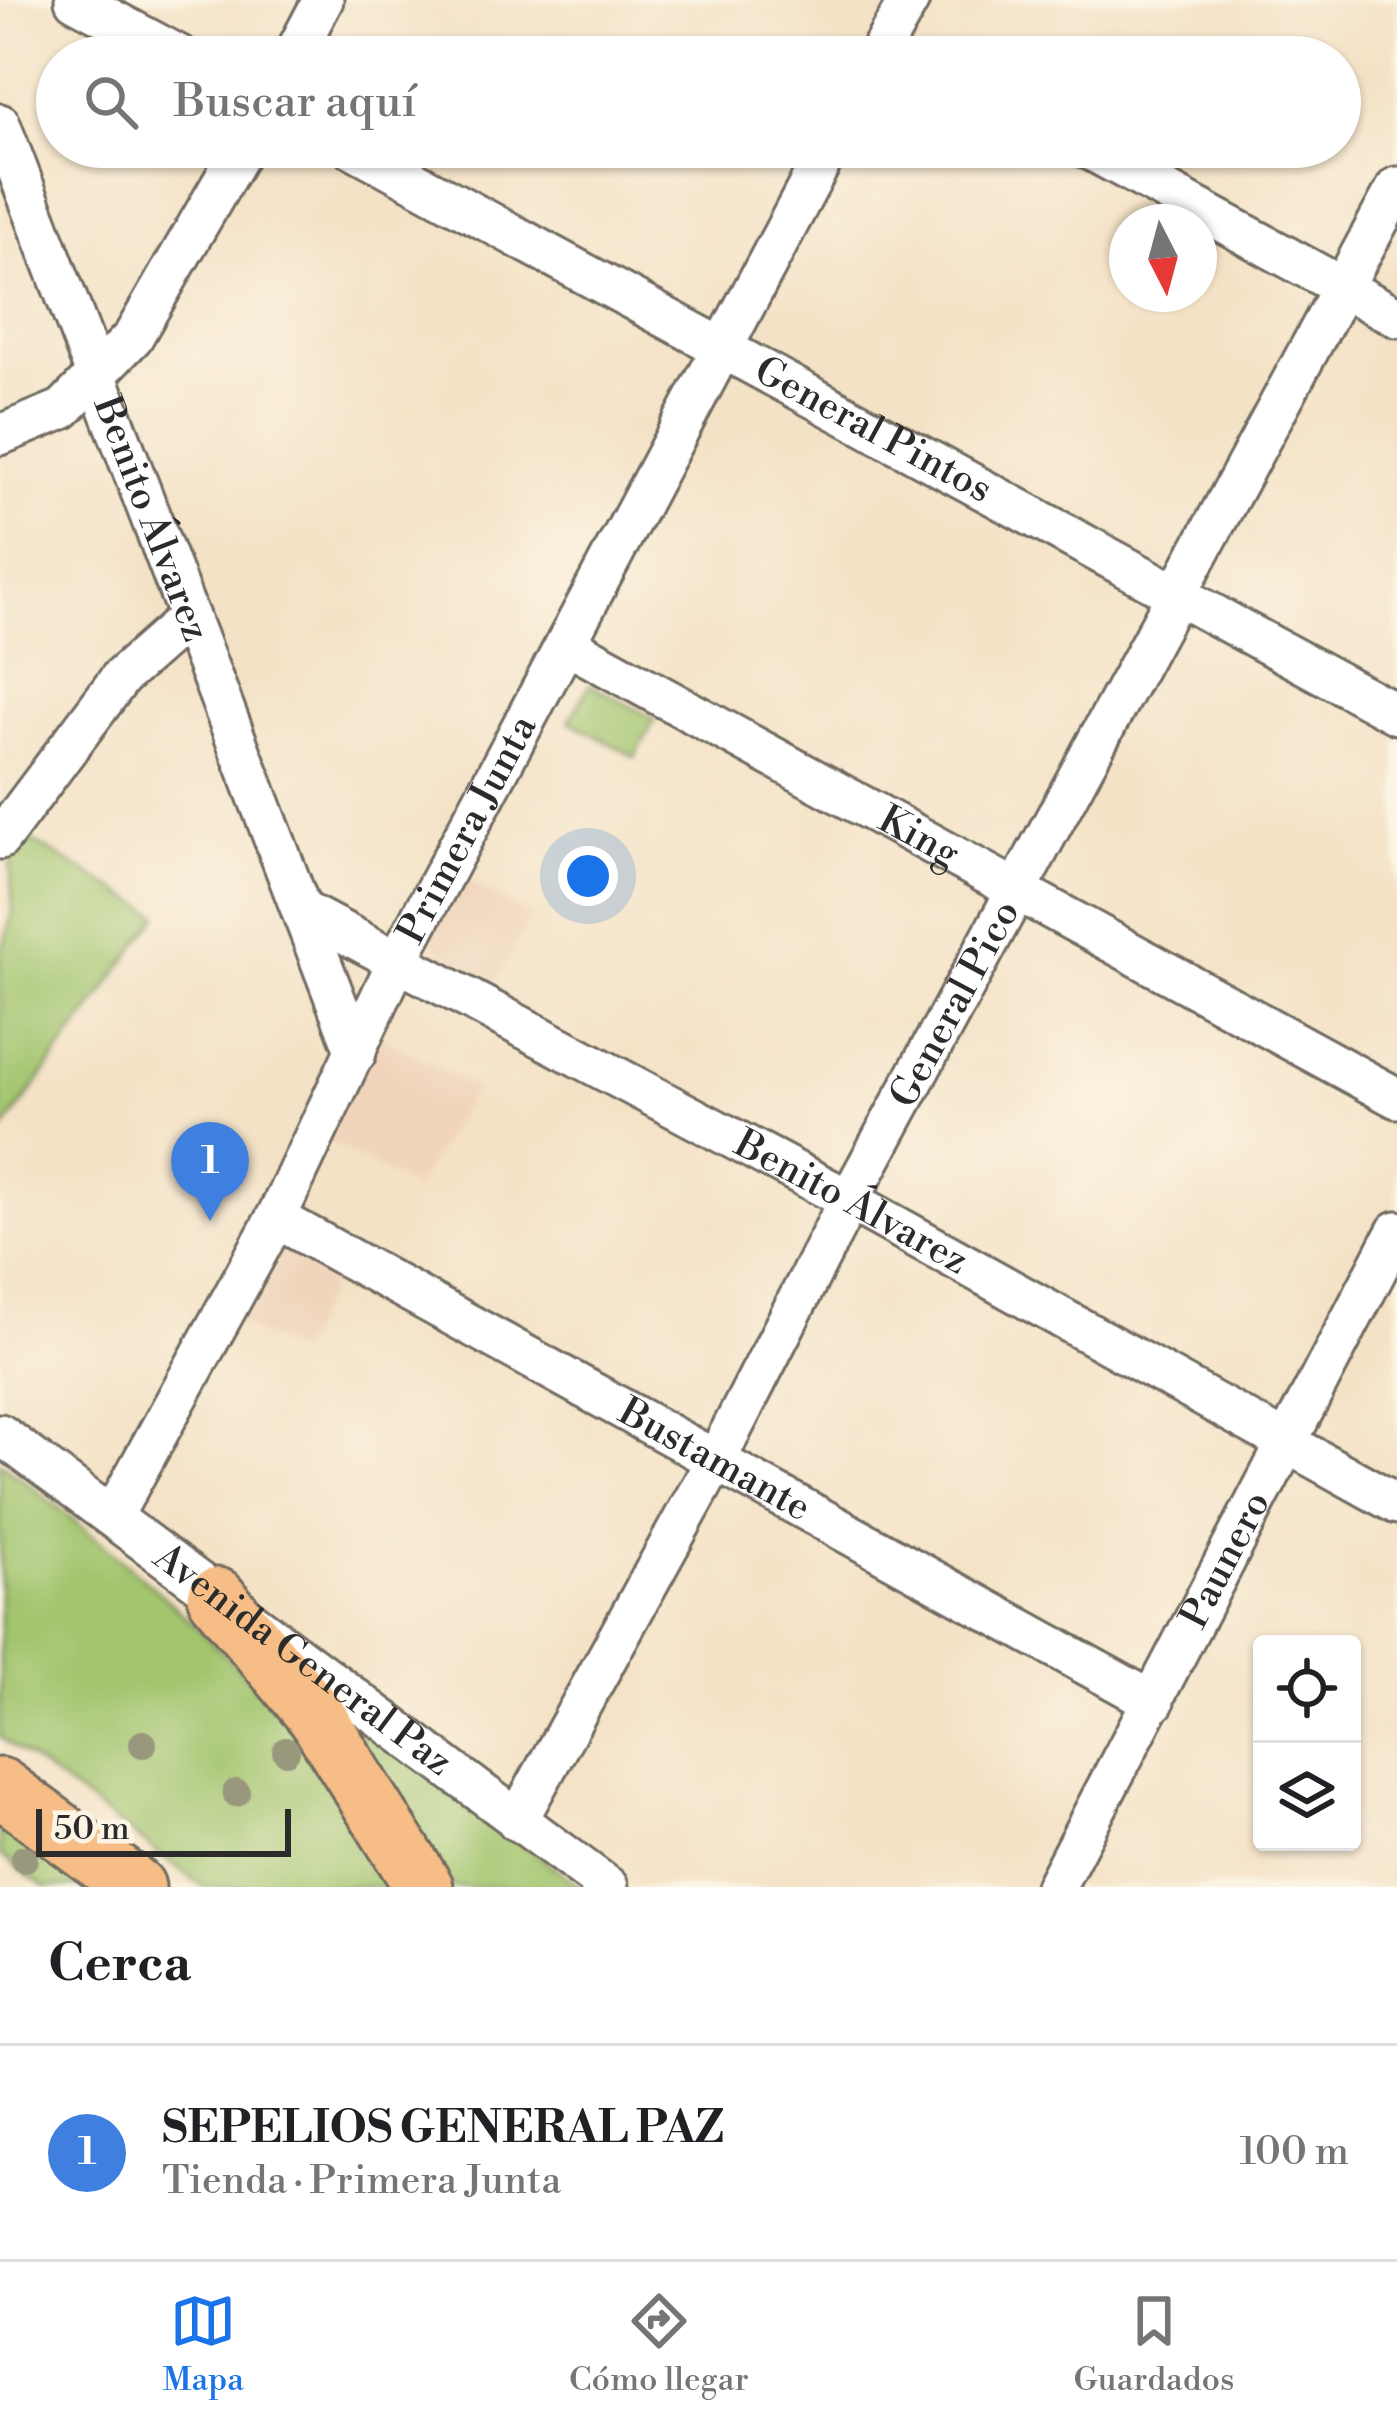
<!DOCTYPE html>
<html lang="es">
<head>
<meta charset="utf-8">
<style>
  :root { --surface:#fff; --page:#f6f6f6; --text:#202124; --muted:#757577; --line:#e0e0e0; --accent:#1a73e8 }
  body { margin:0; font-family:"Libre Bodoni",serif; background:var(--page); color:var(--text) }
  .controls { position:absolute; right:36px; bottom:36px; display:grid; overflow:hidden; border-radius:12px; box-shadow:0 3px 9px #0004 }
  .controls button { width:108px; height:108px; display:grid; place-items:center; padding:0; border:0; border-bottom:3px solid var(--line); background:var(--surface); color:var(--text); font:60px sans-serif }
  .compass { position:absolute; left:1109px; top:204px; width:108px; height:108px; border-radius:50%; background:var(--surface); box-shadow:0 3px 9px #0004; rotate:174deg }
  .scale { position:absolute; left:36px; bottom:30px; width:255px; box-sizing:border-box; padding-left:12px; border:6px solid #2b2b2b; border-top:0; font-size:33px; line-height:42px; white-space:nowrap; color:#2b2b2b; -webkit-text-stroke:9px #fcf5e5; paint-order:stroke }
  .you { position:absolute; left:588px; top:876px; width:42px; height:42px; margin:-30px; border:9px solid #fff; border-radius:50%; background:#1a73e8; box-shadow:0 0 0 18px #1a73e833 }
  .badge { display:grid; place-items:center; width:78px; height:78px; border-radius:50%; background:var(--accent); color:#fff; font-size:39px; font-weight:700 }
  .pin { position:absolute; translate:-50% -99px; filter:drop-shadow(0 3px 6px #0008) }
  .pin::after { content:''; position:absolute; top:63px; width:42px; height:36px; background:inherit; clip-path:polygon(0 0,100% 0,50% 100%) }
  .list { margin:0; padding:0; list-style:none }
  h2 { display:flex; justify-content:space-between; align-items:center; height:156px; margin:0; padding:0 48px; font-size:51px }
  h2 small { font-size:39px; font-weight:400; color:var(--muted) }
  .list li { display:grid; grid-template-columns:78px 1fr auto; gap:36px; align-items:center; box-sizing:border-box; height:216px; padding:0 48px; border-top:3px solid var(--line) }
  .list b { display:block; font-size:45px; white-space:nowrap }
  .list p { margin:0; font-size:39px; white-space:nowrap; color:var(--muted) }
  .list em { font-size:39px; font-style:normal; color:var(--muted) }
  .icon { flex:none; width:66px; height:66px; fill:none; stroke:currentColor; stroke-width:2; stroke-linecap:round; stroke-linejoin:round }
  .map { position:relative; flex:none; width:1397px; height:1887px; overflow:hidden }
  .search { position:absolute; background:var(--surface); box-shadow:0 3px 9px #0004; left:36px; right:36px; top:36px; height:132px; display:flex; align-items:center; gap:30px; box-sizing:border-box; padding:0 42px; border-radius:66px; color:var(--muted); font-size:45px }
  .sheet { height:372px; background:var(--surface) }
  nav { display:flex; justify-content:space-around; align-items:center; box-sizing:border-box; height:168px; border-top:3px solid var(--line); background:var(--surface); font-size:33px; color:var(--muted) }
  nav a { display:grid; justify-items:center; gap:6px }
  nav .on { color:var(--accent) }
  .map>svg:first-child { display:block }
  .built { fill:#f0d5bc }
  .green { fill:#a3c56e; stroke:#67784c; stroke-width:3 }
  .lines { fill:none; stroke-linecap:round; stroke-linejoin:round }
  .minor-casing { stroke:#716b61; stroke-width:45 }
  .highway-casing { stroke:#716b61; stroke-width:63 }
  .minor { stroke:#fff; stroke-width:39 }
  .highway { stroke:#f6be86; stroke-width:57 }
  .tree { fill:#99977c }
  .labels { text-anchor:middle; dominant-baseline:central; stroke-width:9; stroke-linejoin:round; paint-order:stroke }
  .street-label { font-size:39px; fill:#2b2b2b; stroke:#fcf5e5 }
</style>
</head>
<body>
<div class="map">
<svg width="1397" height="1887" viewBox="0 0 1397 1887">
  <rect width="100%" height="100%" fill="#fcf5e5"/>
  <filter id="ink" filterUnits="userSpaceOnUse"><feTurbulence type="fractalNoise" baseFrequency=".00833" numOctaves="2"/><feDisplacementMap in="SourceGraphic" scale="24" xChannelSelector="R" yChannelSelector="G"/><feConvolveMatrix kernelMatrix="1 2 1 2 8 2 1 2 1" color-interpolation-filters="sRGB"/></filter>
  <filter id="wash" filterUnits="userSpaceOnUse"><feTurbulence type="fractalNoise" baseFrequency=".004" numOctaves="4" result="noise"/><feDisplacementMap in="SourceGraphic" scale="48" xChannelSelector="R" yChannelSelector="G"/><feGaussianBlur stdDeviation="2.7" result="paint"/><feColorMatrix in="noise" values="0 0 0 0 0 0 0 0 0 0 0 0 0 0 0 0 0 1.4 0 .05"/><feComposite in="paint" operator="in"/></filter>
  <g filter="url(#wash)">
    <rect width="100%" height="100%" fill="#f4e2c6"/>
    <g class="built">
      <polygon points="458,876 531,916 495,983 441,954 432,940 434,923"/>
      <polygon points="377,1035 475,1088 415,1189 322,1138"/>
      <polygon points="286,1245 340,1268 297,1353 229,1319 275,1249"/>
    </g>
    <g class="green">
      <polygon points="590,684 655,719 635,757 569,721"/>
      <polygon points="31,840 159,915 0,1135 0,956 13,912 10,863"/>
      <path d="M0 1462C116 1551 225 1644 319 1756 352 1796 378 1844 406 1887H204L0 1737Z"/>
      <polygon points="352,1716 581,1887 448,1887 365,1756"/>
      <polygon points="0,1826 82,1887 44,1887 0,1855"/>
    </g>
  </g>
  <g filter="url(#ink)">
    <g class="lines">
      <g class="minor-casing">
        <g id="minor">
          <polyline points="75,0 182,57"/>
          <polyline points="293,57 323,0"/>
          <polyline points="877,57 909,0"/>
          <path id="s1" d="M0 124 356 1053"/>
          <path id="s2" d="M351 147 1397 714"/>
          <polyline points="1085,147 1397,317"/>
          <polyline points="0,435 63,409 133,337 243,147"/>
          <path id="s3" d="M566 644 1397 1098"/>
          <polyline points="0,839 121,677 189,617"/>
          <path id="s4" d="M303 911 849 1200 1397 1504"/>
          <path id="s5" d="M276 1218 1154 1702"/>
          <path id="s6" d="M0 1434 608 1887"/>
          <path id="s7" d="M112 1517 276 1218 398 960 829 147"/>
          <path id="s8" d="M517 1821 716 1460 849 1200 1397 187"/>
          <path id="s9" d="M1055 1887 1397 1231"/>
        </g>
      </g>
      <g class="highway-casing">
        <g id="highway">
          <polyline points="217,1597 317,1717 424,1887"/>
          <polyline points="0,1787 136,1887"/>
        </g>
      </g>
      <use href="#minor" class="minor"/>
      <use href="#highway" class="highway"/>
    </g>
    <g class="tree">
      <circle cx="143" cy="1744" r="14"/>
      <circle cx="286" cy="1751" r="14"/>
      <circle cx="236" cy="1793" r="14"/>
      <circle cx="24" cy="1859" r="14"/>
    </g>
  </g>
  <g class="labels">
    <g class="street-label">
      <text stroke="none"><textPath href="#s2" startOffset="594">General Pintos</textPath></text>
      <text stroke="none"><textPath href="#s1" startOffset="423">Benito Álvarez</textPath></text>
      <text stroke="none"><textPath href="#s7" startOffset="774">Primera Junta</textPath></text>
      <text stroke="none"><textPath href="#s3" startOffset="402">King</textPath></text>
      <text stroke="none"><textPath href="#s8" startOffset="927">General Pico</textPath></text>
      <text stroke="none"><textPath href="#s4" startOffset="621">Benito Álvarez</textPath></text>
      <text stroke="none"><textPath href="#s5" startOffset="501">Bustamante</textPath></text>
      <text stroke="none"><textPath href="#s9" startOffset="369">Paunero</textPath></text>
      <text stroke="none"><textPath href="#s6" startOffset="378">Avenida General Paz</textPath></text>
    </g>
  </g>
</svg>
<div class="controls">
<button><svg class="icon" aria-label="locate" viewBox="0 0 24 24"><circle cx="12" cy="12" r="6"/><path d="M12 2v4M12 18v4M2 12h4M18 12h4"/></svg></button>
<button><svg class="icon" aria-label="layers" viewBox="0 0 24 24"><path d="M12 4l9 5-9 5-9-5zM3 14l9 5 9-5"/></svg></button>
</div>
<svg class="compass" viewBox="-18 -18 36 36"><path d="M0-13l5 13h-10z" fill="#e53935"/><path d="M0 13l5-13h-10z" fill="#757577"/></svg>
<div class="scale">50 m</div>
<div class="you"></div>
<div class="pin badge" style="left:210px;top:1221px;background:#3f7fe0">1</div>
<div class="search"><svg class="icon" aria-label="search" viewBox="0 0 24 24"><circle cx="10" cy="10" r="6"/><path d="M15 15l6 6"/></svg>Buscar aquí</div>
</div>
<section class="sheet">
<h2>Cerca<small></small></h2>
<ul class="list">
<li><span class="badge" style="background:#3f7fe0">1</span><div><b>SEPELIOS GENERAL PAZ</b><p>Tienda · Primera Junta</p></div><em>100 m</em></li>
</ul>
</section>
<nav>
<a class="on"><svg class="icon" aria-label="map" viewBox="0 0 24 24"><path d="M3 6l6-2 6 2 6-2v14l-6 2-6-2-6 2zM9 4v14M15 6v14"/></svg>Mapa</a>
<a><svg class="icon" aria-label="directions" viewBox="0 0 24 24"><path d="M12 3l9 9-9 9-9-9zM9 14v-3h6M13 9l2 2-2 2"/></svg>Cómo llegar</a>
<a><svg class="icon" aria-label="saved" viewBox="0 0 24 24"><path d="M7 4h10v16l-5-4-5 4z"/></svg>Guardados</a>
</nav>
</body>
</html>
